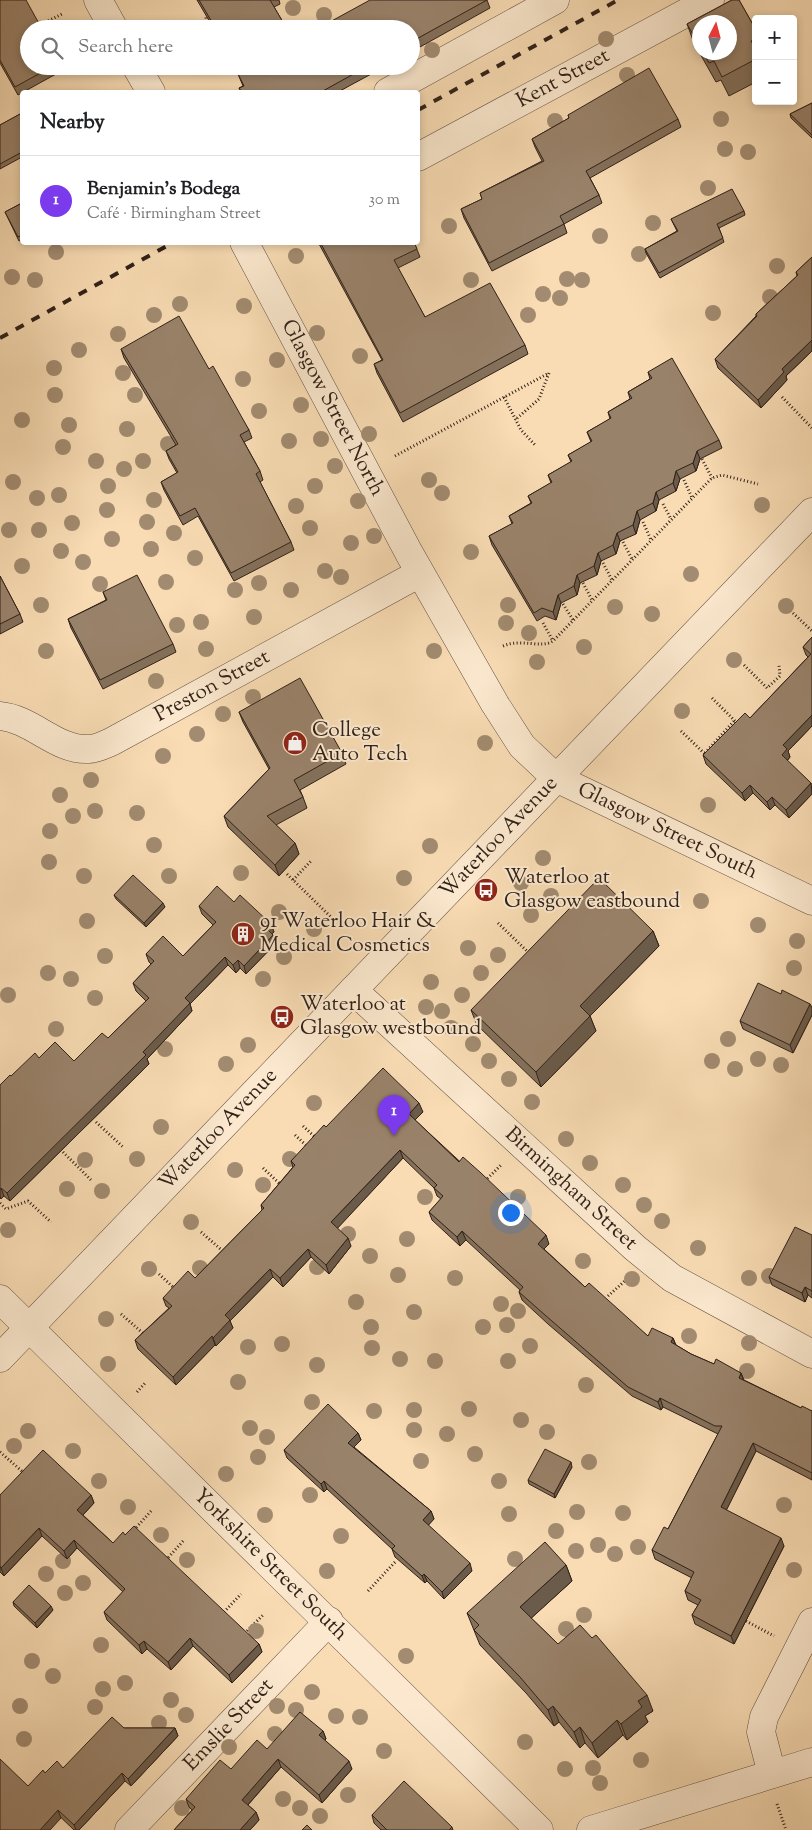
<!DOCTYPE html>
<html lang="en">
<head>
<meta charset="utf-8">
<style>
  :root { --surface:#fff; --page:#f2f2f2; --text:#202124; --muted:#757577; --line:#e0e0e0; --accent:#7c3aed }
  body { margin:0; font-family:"Sorts Mill Goudy",serif; background:var(--page); color:var(--text) }
  .controls { position:absolute; right:15px; top:15px; display:grid; overflow:hidden; border-radius:5px; box-shadow:0 2px 8px #0003 }
  .controls button { width:45px; height:45px; display:grid; place-items:center; padding:0; border:0; border-bottom:1px solid var(--line); background:var(--surface); color:var(--text); font:25px sans-serif }
  .compass { position:absolute; left:692px; top:15px; width:45px; height:45px; border-radius:50%; background:var(--surface); box-shadow:0 2px 8px #0003; rotate:6deg }
  .you { position:absolute; left:510px; top:1212px; width:18px; height:18px; margin:-12px; border:4px solid #fff; border-radius:50%; background:#1a73e8; box-shadow:0 0 0 8px #1a73e833 }
  .badge { display:grid; place-items:center; width:32px; height:32px; border-radius:50%; background:var(--accent); color:#fff; font-size:16px; font-weight:700 }
  .pin { position:absolute; translate:-50% -41px; filter:drop-shadow(0 1px 2px #0008) }
  .pin::after { content:''; position:absolute; top:26px; width:18px; height:15px; background:inherit; clip-path:polygon(0 0,100% 0,50% 100%) }
  .list { margin:0; padding:0; list-style:none }
  h2 { display:flex; justify-content:space-between; align-items:center; height:65px; margin:0; padding:0 20px; font-size:21px }
  h2 small { font-size:16px; font-weight:400; color:var(--muted) }
  .list li { display:grid; grid-template-columns:32px 1fr auto; gap:15px; align-items:center; box-sizing:border-box; height:90px; padding:0 20px; border-top:1px solid var(--line) }
  .list b { display:block; font-size:19px; white-space:nowrap }
  .list p { margin:0; font-size:16px; white-space:nowrap; color:var(--muted) }
  .list em { font-size:16px; font-style:normal; color:var(--muted) }
  .icon { flex:none; width:28px; height:28px; fill:none; stroke:currentColor; stroke-width:2; stroke-linecap:round; stroke-linejoin:round }
  .map { position:relative; flex:none; width:812px; height:1830px; overflow:hidden }
  .search { position:absolute; background:var(--surface); box-shadow:0 2px 8px #0003; left:20px; top:20px; width:400px; height:55px; display:flex; align-items:center; gap:12px; box-sizing:border-box; padding:0 18px; border-radius:28px; color:var(--muted); font-size:19px }
  .panel { position:absolute; background:var(--surface); box-shadow:0 2px 8px #0003; left:20px; top:90px; width:400px; height:155px; border-radius:5px }
  .map>svg:first-child { display:block }
  .lines { fill:none; stroke-linecap:round; stroke-linejoin:round }
  .minor-casing { stroke:#625040; stroke-width:29 }
  .path { stroke:#302119; stroke-width:3; stroke-dasharray:1 2.5; stroke-linecap:butt }
  .minor { stroke:#fbe8ce; stroke-width:28 }
  .rail { stroke:#302119; stroke-width:4; stroke-dasharray:9 9; stroke-linecap:butt }
  .tree { fill:#a28b70 }
  .wall { fill:#84705b; stroke:#302119; fill-rule:evenodd }
  .shaded-wall { fill:#6b5b4a; stroke:#302119 }
  .building { fill:#99826a; stroke:#302119 }
  .labels { text-anchor:middle; dominant-baseline:central; stroke-width:4; stroke-linejoin:round; paint-order:stroke }
  .street-label { font-size:21px; fill:#302119; stroke:#fbe8ce }
  .poi-label { font-size:21px; fill:#302119; stroke:#fbe8ce; text-anchor:start }
</style>
</head>
<body>
<div class="map">
<svg width="812" height="1830" viewBox="0 0 812 1830">
  <rect width="100%" height="100%" fill="#f9dcb4"/>
  <filter id="stains"><feTurbulence type="fractalNoise" baseFrequency=".004" numOctaves="4"/><feColorMatrix values="0 0 0 0 .2 0 0 0 0 .09 0 0 0 0 .02 0 0 0 .5 -.17"/></filter>
  <radialGradient id="worn" r=".72"><stop offset=".6" stop-color="#630" stop-opacity="0"/><stop offset="1" stop-color="#630" stop-opacity=".3"/></radialGradient>
  <g class="lines">
    <g class="minor-casing">
      <g id="minor">
        <polyline points="98,0 114,29"/>
        <polyline points="136,66 151,92"/>
        <polyline points="388,92 555,0"/>
        <path id="s1" d="M418 157 710 0"/>
        <path id="s2" d="M244 242 409 553 495 704 522 746 556 778 812 901"/>
        <path id="s3" d="M0 716C33 719 56 751 89 749 96 749 104 745 111 742L420 573"/>
        <path id="s4" d="M353 990 635 1248 672 1278 812 1354"/>
        <path id="s5" d="M0 1299 539 1830"/>
        <path id="s6" d="M0 1358 812 512"/>
        <polyline points="772,1774 761,1732 764,1717 812,1622"/>
        <path id="s7" d="M129 1830 329 1621"/>
        <polyline points="591,1830 812,1762"/>
      </g>
    </g>
    <g class="path">
      <polyline points="42,24 62,14"/>
      <polyline points="206,29 206,16"/>
      <polyline points="504,397 521,430 536,446"/>
      <polyline points="782,397 812,428"/>
      <polyline points="395,456 549,373 539,399 515,420"/>
      <polyline points="702,459 712,478"/>
      <polyline points="684,480 692,498"/>
      <polyline points="663,504 671,519"/>
      <polyline points="643,522 651,540"/>
      <polyline points="623,542 632,559"/>
      <polyline points="603,563 612,580"/>
      <polyline points="583,583 592,600"/>
      <polyline points="563,604 573,620"/>
      <polyline points="793,613 812,631"/>
      <polyline points="543,623 553,641"/>
      <path d="M503 646C522 638 541 649 553 641L712 478 722 475 758 484"/>
      <polyline points="744,665 767,688 780,676 779,665"/>
      <polyline points="712,698 735,721"/>
      <polyline points="681,731 706,755"/>
      <polyline points="705,753 735,720"/>
      <polyline points="287,874 337,923"/>
      <polyline points="293,880 311,861"/>
      <polyline points="498,923 530,954"/>
      <polyline points="96,1122 123,1147"/>
      <polyline points="303,1126 315,1137"/>
      <polyline points="295,1135 309,1148"/>
      <polyline points="63,1152 91,1180"/>
      <polyline points="263,1168 281,1185"/>
      <polyline points="485,1181 502,1164"/>
      <polyline points="0,1203 6,1209 28,1201 51,1222"/>
      <polyline points="201,1232 225,1253"/>
      <polyline points="159,1274 175,1289"/>
      <polyline points="608,1296 627,1279"/>
      <polyline points="121,1314 145,1335"/>
      <polyline points="137,1392 146,1382"/>
      <polyline points="0,1452 24,1473"/>
      <polyline points="134,1530 152,1510"/>
      <polyline points="166,1560 184,1540"/>
      <polyline points="368,1591 396,1561"/>
      <polyline points="224,1612 241,1594"/>
      <polyline points="746,1621 774,1636"/>
      <polyline points="247,1631 263,1615"/>
      <polyline points="777,1804 786,1830"/>
    </g>
    <use href="#minor" class="minor"/>
    <g class="rail">
      <polyline points="418,110 618,0"/>
      <polyline points="0,338 174,242"/>
    </g>
  </g>
  <g class="tree">
    <circle cx="293" cy="8" r="8"/>
    <circle cx="324" cy="15" r="8"/>
    <circle cx="606" cy="39" r="8"/>
    <circle cx="432" cy="50" r="8"/>
    <circle cx="627" cy="75" r="8"/>
    <circle cx="721" cy="119" r="8"/>
    <circle cx="555" cy="121" r="8"/>
    <circle cx="725" cy="149" r="8"/>
    <circle cx="748" cy="152" r="8"/>
    <circle cx="708" cy="188" r="8"/>
    <circle cx="653" cy="223" r="8"/>
    <circle cx="449" cy="226" r="8"/>
    <circle cx="600" cy="236" r="8"/>
    <circle cx="56" cy="252" r="8"/>
    <circle cx="639" cy="254" r="8"/>
    <circle cx="296" cy="256" r="8"/>
    <circle cx="777" cy="266" r="8"/>
    <circle cx="12" cy="277" r="8"/>
    <circle cx="567" cy="279" r="8"/>
    <circle cx="35" cy="280" r="8"/>
    <circle cx="471" cy="280" r="8"/>
    <circle cx="582" cy="280" r="8"/>
    <circle cx="543" cy="294" r="8"/>
    <circle cx="770" cy="297" r="8"/>
    <circle cx="560" cy="298" r="8"/>
    <circle cx="180" cy="304" r="8"/>
    <circle cx="244" cy="306" r="8"/>
    <circle cx="713" cy="313" r="8"/>
    <circle cx="154" cy="315" r="8"/>
    <circle cx="528" cy="315" r="8"/>
    <circle cx="317" cy="333" r="8"/>
    <circle cx="118" cy="334" r="8"/>
    <circle cx="79" cy="350" r="8"/>
    <circle cx="360" cy="356" r="8"/>
    <circle cx="277" cy="360" r="8"/>
    <circle cx="54" cy="368" r="8"/>
    <circle cx="123" cy="373" r="8"/>
    <circle cx="243" cy="379" r="8"/>
    <circle cx="55" cy="395" r="8"/>
    <circle cx="135" cy="395" r="8"/>
    <circle cx="301" cy="405" r="8"/>
    <circle cx="259" cy="411" r="8"/>
    <circle cx="22" cy="420" r="8"/>
    <circle cx="69" cy="425" r="8"/>
    <circle cx="127" cy="429" r="8"/>
    <circle cx="369" cy="434" r="8"/>
    <circle cx="321" cy="439" r="8"/>
    <circle cx="289" cy="441" r="8"/>
    <circle cx="168" cy="444" r="8"/>
    <circle cx="63" cy="447" r="8"/>
    <circle cx="96" cy="461" r="8"/>
    <circle cx="143" cy="461" r="8"/>
    <circle cx="335" cy="466" r="8"/>
    <circle cx="124" cy="469" r="8"/>
    <circle cx="429" cy="480" r="8"/>
    <circle cx="13" cy="482" r="8"/>
    <circle cx="108" cy="486" r="8"/>
    <circle cx="315" cy="486" r="8"/>
    <circle cx="442" cy="493" r="8"/>
    <circle cx="59" cy="495" r="8"/>
    <circle cx="37" cy="498" r="8"/>
    <circle cx="154" cy="500" r="8"/>
    <circle cx="358" cy="501" r="8"/>
    <circle cx="762" cy="505" r="8"/>
    <circle cx="296" cy="506" r="8"/>
    <circle cx="107" cy="510" r="8"/>
    <circle cx="147" cy="522" r="8"/>
    <circle cx="72" cy="523" r="8"/>
    <circle cx="310" cy="528" r="8"/>
    <circle cx="9" cy="530" r="8"/>
    <circle cx="39" cy="530" r="8"/>
    <circle cx="174" cy="533" r="8"/>
    <circle cx="374" cy="536" r="8"/>
    <circle cx="112" cy="539" r="8"/>
    <circle cx="351" cy="543" r="8"/>
    <circle cx="151" cy="549" r="8"/>
    <circle cx="61" cy="551" r="8"/>
    <circle cx="471" cy="552" r="8"/>
    <circle cx="195" cy="558" r="8"/>
    <circle cx="83" cy="562" r="8"/>
    <circle cx="22" cy="566" r="8"/>
    <circle cx="325" cy="571" r="8"/>
    <circle cx="691" cy="574" r="8"/>
    <circle cx="341" cy="577" r="8"/>
    <circle cx="166" cy="582" r="8"/>
    <circle cx="259" cy="583" r="8"/>
    <circle cx="100" cy="584" r="8"/>
    <circle cx="235" cy="590" r="8"/>
    <circle cx="291" cy="590" r="8"/>
    <circle cx="41" cy="605" r="8"/>
    <circle cx="508" cy="605" r="8"/>
    <circle cx="786" cy="606" r="8"/>
    <circle cx="615" cy="607" r="8"/>
    <circle cx="652" cy="614" r="8"/>
    <circle cx="254" cy="617" r="8"/>
    <circle cx="201" cy="622" r="8"/>
    <circle cx="506" cy="623" r="8"/>
    <circle cx="177" cy="625" r="8"/>
    <circle cx="529" cy="633" r="8"/>
    <circle cx="584" cy="647" r="8"/>
    <circle cx="206" cy="649" r="8"/>
    <circle cx="46" cy="651" r="8"/>
    <circle cx="434" cy="651" r="8"/>
    <circle cx="734" cy="660" r="8"/>
    <circle cx="537" cy="662" r="8"/>
    <circle cx="156" cy="681" r="8"/>
    <circle cx="253" cy="697" r="8"/>
    <circle cx="682" cy="711" r="8"/>
    <circle cx="223" cy="714" r="8"/>
    <circle cx="197" cy="734" r="8"/>
    <circle cx="485" cy="743" r="8"/>
    <circle cx="163" cy="756" r="8"/>
    <circle cx="91" cy="780" r="8"/>
    <circle cx="60" cy="795" r="8"/>
    <circle cx="708" cy="805" r="8"/>
    <circle cx="95" cy="811" r="8"/>
    <circle cx="137" cy="813" r="8"/>
    <circle cx="73" cy="816" r="8"/>
    <circle cx="50" cy="831" r="8"/>
    <circle cx="154" cy="845" r="8"/>
    <circle cx="430" cy="846" r="8"/>
    <circle cx="543" cy="858" r="8"/>
    <circle cx="49" cy="862" r="8"/>
    <circle cx="241" cy="873" r="8"/>
    <circle cx="84" cy="876" r="8"/>
    <circle cx="169" cy="876" r="8"/>
    <circle cx="404" cy="878" r="8"/>
    <circle cx="521" cy="883" r="8"/>
    <circle cx="551" cy="896" r="8"/>
    <circle cx="701" cy="901" r="8"/>
    <circle cx="279" cy="912" r="8"/>
    <circle cx="531" cy="915" r="8"/>
    <circle cx="87" cy="921" r="8"/>
    <circle cx="758" cy="925" r="8"/>
    <circle cx="314" cy="929" r="8"/>
    <circle cx="797" cy="941" r="8"/>
    <circle cx="468" cy="948" r="8"/>
    <circle cx="498" cy="955" r="8"/>
    <circle cx="105" cy="956" r="8"/>
    <circle cx="284" cy="957" r="8"/>
    <circle cx="794" cy="968" r="8"/>
    <circle cx="48" cy="973" r="8"/>
    <circle cx="481" cy="973" r="8"/>
    <circle cx="71" cy="979" r="8"/>
    <circle cx="263" cy="979" r="8"/>
    <circle cx="431" cy="982" r="8"/>
    <circle cx="8" cy="995" r="8"/>
    <circle cx="462" cy="995" r="8"/>
    <circle cx="95" cy="998" r="8"/>
    <circle cx="426" cy="1007" r="8"/>
    <circle cx="442" cy="1011" r="8"/>
    <circle cx="451" cy="1028" r="8"/>
    <circle cx="56" cy="1029" r="8"/>
    <circle cx="728" cy="1039" r="8"/>
    <circle cx="473" cy="1044" r="8"/>
    <circle cx="248" cy="1045" r="8"/>
    <circle cx="165" cy="1049" r="8"/>
    <circle cx="758" cy="1059" r="8"/>
    <circle cx="489" cy="1061" r="8"/>
    <circle cx="712" cy="1061" r="8"/>
    <circle cx="226" cy="1064" r="8"/>
    <circle cx="781" cy="1065" r="8"/>
    <circle cx="735" cy="1069" r="8"/>
    <circle cx="509" cy="1079" r="8"/>
    <circle cx="532" cy="1102" r="8"/>
    <circle cx="314" cy="1103" r="8"/>
    <circle cx="161" cy="1127" r="8"/>
    <circle cx="566" cy="1139" r="8"/>
    <circle cx="137" cy="1159" r="8"/>
    <circle cx="290" cy="1159" r="8"/>
    <circle cx="85" cy="1160" r="8"/>
    <circle cx="590" cy="1163" r="8"/>
    <circle cx="235" cy="1170" r="8"/>
    <circle cx="263" cy="1185" r="8"/>
    <circle cx="623" cy="1185" r="8"/>
    <circle cx="67" cy="1189" r="8"/>
    <circle cx="102" cy="1191" r="8"/>
    <circle cx="425" cy="1197" r="8"/>
    <circle cx="518" cy="1197" r="8"/>
    <circle cx="644" cy="1205" r="8"/>
    <circle cx="662" cy="1221" r="8"/>
    <circle cx="191" cy="1222" r="8"/>
    <circle cx="8" cy="1230" r="8"/>
    <circle cx="348" cy="1234" r="8"/>
    <circle cx="407" cy="1239" r="8"/>
    <circle cx="698" cy="1248" r="8"/>
    <circle cx="370" cy="1256" r="8"/>
    <circle cx="583" cy="1261" r="8"/>
    <circle cx="317" cy="1267" r="8"/>
    <circle cx="200" cy="1268" r="8"/>
    <circle cx="149" cy="1269" r="8"/>
    <circle cx="398" cy="1275" r="8"/>
    <circle cx="769" cy="1276" r="8"/>
    <circle cx="455" cy="1278" r="8"/>
    <circle cx="749" cy="1278" r="8"/>
    <circle cx="632" cy="1279" r="8"/>
    <circle cx="356" cy="1302" r="8"/>
    <circle cx="501" cy="1304" r="8"/>
    <circle cx="518" cy="1311" r="8"/>
    <circle cx="414" cy="1312" r="8"/>
    <circle cx="106" cy="1319" r="8"/>
    <circle cx="507" cy="1325" r="8"/>
    <circle cx="371" cy="1327" r="8"/>
    <circle cx="483" cy="1327" r="8"/>
    <circle cx="689" cy="1336" r="8"/>
    <circle cx="749" cy="1343" r="8"/>
    <circle cx="282" cy="1344" r="8"/>
    <circle cx="530" cy="1346" r="8"/>
    <circle cx="248" cy="1347" r="8"/>
    <circle cx="372" cy="1348" r="8"/>
    <circle cx="400" cy="1359" r="8"/>
    <circle cx="435" cy="1361" r="8"/>
    <circle cx="508" cy="1361" r="8"/>
    <circle cx="108" cy="1364" r="8"/>
    <circle cx="317" cy="1365" r="8"/>
    <circle cx="747" cy="1371" r="8"/>
    <circle cx="238" cy="1382" r="8"/>
    <circle cx="586" cy="1385" r="8"/>
    <circle cx="312" cy="1402" r="8"/>
    <circle cx="469" cy="1409" r="8"/>
    <circle cx="414" cy="1410" r="8"/>
    <circle cx="374" cy="1411" r="8"/>
    <circle cx="521" cy="1420" r="8"/>
    <circle cx="250" cy="1428" r="8"/>
    <circle cx="414" cy="1430" r="8"/>
    <circle cx="28" cy="1431" r="8"/>
    <circle cx="547" cy="1432" r="8"/>
    <circle cx="447" cy="1434" r="8"/>
    <circle cx="267" cy="1437" r="8"/>
    <circle cx="14" cy="1446" r="8"/>
    <circle cx="73" cy="1451" r="8"/>
    <circle cx="475" cy="1454" r="8"/>
    <circle cx="258" cy="1457" r="8"/>
    <circle cx="421" cy="1461" r="8"/>
    <circle cx="589" cy="1462" r="8"/>
    <circle cx="226" cy="1474" r="8"/>
    <circle cx="99" cy="1481" r="8"/>
    <circle cx="499" cy="1481" r="8"/>
    <circle cx="310" cy="1495" r="8"/>
    <circle cx="784" cy="1505" r="8"/>
    <circle cx="128" cy="1507" r="8"/>
    <circle cx="577" cy="1512" r="8"/>
    <circle cx="623" cy="1513" r="8"/>
    <circle cx="509" cy="1514" r="8"/>
    <circle cx="265" cy="1515" r="8"/>
    <circle cx="556" cy="1531" r="8"/>
    <circle cx="161" cy="1535" r="8"/>
    <circle cx="341" cy="1536" r="8"/>
    <circle cx="598" cy="1545" r="8"/>
    <circle cx="638" cy="1547" r="8"/>
    <circle cx="576" cy="1551" r="8"/>
    <circle cx="615" cy="1554" r="8"/>
    <circle cx="515" cy="1559" r="8"/>
    <circle cx="187" cy="1560" r="8"/>
    <circle cx="63" cy="1561" r="8"/>
    <circle cx="794" cy="1570" r="8"/>
    <circle cx="327" cy="1571" r="8"/>
    <circle cx="46" cy="1574" r="8"/>
    <circle cx="83" cy="1583" r="8"/>
    <circle cx="65" cy="1593" r="8"/>
    <circle cx="584" cy="1615" r="8"/>
    <circle cx="566" cy="1629" r="8"/>
    <circle cx="256" cy="1631" r="8"/>
    <circle cx="101" cy="1645" r="8"/>
    <circle cx="406" cy="1656" r="8"/>
    <circle cx="32" cy="1661" r="8"/>
    <circle cx="53" cy="1676" r="8"/>
    <circle cx="125" cy="1683" r="8"/>
    <circle cx="103" cy="1689" r="8"/>
    <circle cx="312" cy="1692" r="8"/>
    <circle cx="171" cy="1700" r="8"/>
    <circle cx="20" cy="1706" r="8"/>
    <circle cx="277" cy="1706" r="8"/>
    <circle cx="95" cy="1707" r="8"/>
    <circle cx="296" cy="1710" r="8"/>
    <circle cx="186" cy="1715" r="8"/>
    <circle cx="336" cy="1716" r="8"/>
    <circle cx="360" cy="1717" r="8"/>
    <circle cx="159" cy="1723" r="8"/>
    <circle cx="275" cy="1734" r="8"/>
    <circle cx="24" cy="1739" r="8"/>
    <circle cx="525" cy="1742" r="8"/>
    <circle cx="229" cy="1747" r="8"/>
    <circle cx="384" cy="1751" r="8"/>
    <circle cx="641" cy="1760" r="8"/>
    <circle cx="593" cy="1768" r="8"/>
    <circle cx="565" cy="1769" r="8"/>
    <circle cx="600" cy="1783" r="8"/>
    <circle cx="348" cy="1795" r="8"/>
    <circle cx="283" cy="1799" r="8"/>
    <circle cx="182" cy="1808" r="8"/>
    <circle cx="300" cy="1808" r="8"/>
    <circle cx="320" cy="1816" r="8"/>
  </g>
  <g class="wall">
    <polygon points="0,0 29,66 58,66 54,68 56,74 18,95 0,63"/>
    <polygon points="197,0 279,0 280,4 274,7 287,29 214,29"/>
    <polygon points="487,0 490,8 411,52 411,29"/>
    <path d="M732 0H739L756 30V82L729 96 721 80 716 82 694 43 687 24ZM700 22H730V52H700Z"/>
    <polygon points="236,66 386,66 338,92 241,92 239,88 243,86 238,74 240,73"/>
    <polygon points="812,103 812,138 791,118 790,114"/>
    <polygon points="22,113 22,157 0,169 0,125"/>
    <polygon points="568,115 678,119 681,127 590,178 599,195 602,203 564,224 567,233 492,271 464,218 461,209 482,199 480,193 542,161 535,147 532,139 569,118"/>
    <polygon points="22,203 22,240 19,241 5,212"/>
    <polygon points="744,211 745,215 719,228 724,242 660,278 646,253 645,249 677,231 671,219"/>
    <polygon points="318,242 414,242 420,257 398,268 425,317 525,345 528,354 403,422 377,373 374,364 382,360"/>
    <polygon points="812,257 812,351 786,376 787,380 761,408 718,368 715,359 756,316 756,314 797,276 796,272"/>
    <polygon points="121,349 209,369 249,430 252,438 244,442 260,471 263,480 260,482 291,542 294,550 234,581 198,516 183,525 164,490 161,482 177,473 169,459 166,451 176,445 124,358"/>
    <polygon points="648,372 719,440 722,448 700,459 696,471 680,479 676,491 659,500 656,511 640,520 636,534 620,541 616,554 601,561 597,575 580,583 577,595 561,603 556,620 545,616 537,621 492,545 489,536 512,524 509,516 531,503 528,496 551,483 548,475 571,462 568,455 591,442 587,432 610,419 608,412 630,399 628,392 650,379"/>
    <polygon points="0,576 20,614 23,622 0,634"/>
    <polygon points="103,592 173,644 176,652 103,689 71,628 68,619 106,600"/>
    <polygon points="812,637 812,726 788,751 790,757 787,761 811,783 812,794 789,818 775,805 770,810 753,793 745,801 706,764 703,755 750,718 808,657 806,655 803,647"/>
    <polygon points="239,712 342,753 346,764 300,790 303,797 307,808 276,825 295,843 299,854 279,876 228,827 224,816 269,769 243,722"/>
    <polygon points="114,895 165,907 146,927 116,899"/>
    <polygon points="234,902 271,924 274,932 272,934 276,943 246,974 240,968 236,973 228,965 190,1004 192,1011 147,1059 149,1064 10,1201 4,1196 1,1199 0,1198 0,1085 11,1076 39,1058 74,1061 108,1038 146,1001 136,991 133,983 151,964 149,962 146,954 183,956 213,925 202,914 199,906"/>
    <polygon points="653,931 659,946 590,1016 596,1031 541,1087 477,1025 471,1010"/>
    <polygon points="781,994 810,1004 812,1008 812,1015 793,1053 743,1029 740,1021"/>
    <polygon points="423,1112 415,1120 549,1244 544,1249 585,1287 648,1336 673,1338 676,1345 691,1354 714,1364 741,1373 744,1380 801,1408 812,1411 812,1480 756,1451 726,1510 784,1546 734,1644 695,1624 692,1615 698,1605 688,1600 685,1591 692,1578 655,1559 652,1550 668,1529 718,1434 663,1407 661,1410 632,1396 548,1324 522,1300 519,1292 520,1290 466,1240 460,1246 432,1220 429,1212 441,1199 437,1196 434,1188 403,1158 337,1228 351,1246 329,1274 311,1257 283,1287 273,1277 230,1321 233,1328 216,1346 215,1345 176,1385 138,1349 135,1340 169,1308 166,1306 163,1298 195,1278 262,1210 261,1205 293,1167 291,1161 326,1127"/>
    <polygon points="812,1235 812,1298 808,1295 805,1302 772,1285 769,1277"/>
    <polygon points="358,1433 361,1440 354,1447 431,1511 434,1519 428,1525 472,1571 444,1599 427,1581 425,1583 395,1557 392,1549 327,1489 324,1492 287,1458 284,1450"/>
    <polygon points="572,1467 555,1498 529,1484 528,1480"/>
    <polygon points="0,1495 91,1495 94,1503 83,1515 113,1543 259,1644 262,1652 232,1683 193,1646 171,1670 147,1649 142,1654 107,1620 104,1612 123,1592 77,1548 67,1559 42,1536 4,1576 0,1572"/>
    <polygon points="566,1565 572,1581 531,1618 558,1644 653,1711 645,1716 648,1722 627,1740 623,1735 598,1758 585,1743 580,1748 559,1722 554,1726 526,1693 480,1645 467,1613"/>
    <polygon points="13,1602 53,1610 37,1628 14,1606"/>
    <polygon points="124,1728 175,1728 178,1736 131,1786 125,1781 79,1830 74,1830 28,1786 45,1773 63,1768"/>
    <polygon points="323,1731 326,1739 325,1740 352,1769 322,1803 281,1767 248,1805 256,1812 259,1820 250,1830 174,1830 192,1810 189,1807 186,1799 231,1769 267,1749"/>
    <polygon points="372,1815 452,1827 453,1830 381,1830 374,1823"/>
  </g>
  <g class="shaded-wall">
    <polygon points="812,340 812,351 786,376 787,380 761,408 758,400 782,369"/>
    <polygon points="697,451 700,459 696,471 693,463"/>
    <polygon points="676,471 680,479 676,491 673,483"/>
    <polygon points="656,492 659,500 656,511 653,503"/>
    <polygon points="637,511 640,520 636,534 633,525"/>
    <polygon points="617,533 620,541 616,554 613,545"/>
    <polygon points="598,553 601,561 597,575 594,566"/>
    <polygon points="577,575 580,583 577,595 574,586"/>
    <polygon points="558,595 561,603 556,620 553,612"/>
    <polygon points="812,715 812,726 788,751 790,757 785,763 782,755 783,745"/>
    <polygon points="811,783 812,794 789,818 786,810"/>
    <polygon points="750,785 753,793 745,801 742,793"/>
    <polygon points="772,797 775,805 770,810 767,802"/>
    <polygon points="295,843 299,854 279,876 275,865"/>
    <polygon points="163,903 165,907 146,927 144,923"/>
    <polygon points="271,924 274,932 269,936 266,928"/>
    <polygon points="653,931 659,946 590,1016 596,1031 541,1087 536,1072 580,1006"/>
    <polygon points="273,935 276,943 246,974 244,966"/>
    <polygon points="225,957 228,965 190,1004 192,1011 147,1059 149,1064 10,1201 7,1193 185,998"/>
    <polygon points="238,960 240,968 236,973 233,965"/>
    <polygon points="810,1004 812,1008 812,1015 793,1053 790,1045"/>
    <polygon points="419,1103 423,1112 412,1123 409,1114"/>
    <polygon points="400,1150 403,1158 335,1231 331,1222"/>
    <polygon points="1,1188 4,1196 1,1199 0,1196 0,1189"/>
    <polygon points="462,1231 466,1240 460,1246 457,1237"/>
    <polygon points="546,1235 549,1244 541,1252 538,1244"/>
    <polygon points="348,1238 351,1246 329,1274 326,1265"/>
    <polygon points="308,1249 311,1257 283,1287 280,1278"/>
    <polygon points="270,1269 273,1277 230,1321 233,1328 216,1346 213,1338 225,1315"/>
    <polygon points="805,1287 808,1295 805,1302 802,1293"/>
    <polygon points="212,1336 215,1345 176,1385 173,1377"/>
    <polygon points="673,1338 676,1346 671,1342"/>
    <polygon points="741,1373 744,1382 739,1378"/>
    <polygon points="660,1398 663,1407 661,1410 658,1402"/>
    <polygon points="358,1433 361,1440 351,1450 348,1443"/>
    <polygon points="753,1443 756,1451 724,1515 721,1507"/>
    <polygon points="571,1462 572,1467 555,1498 554,1494"/>
    <polygon points="324,1481 327,1489 324,1492 321,1484"/>
    <polygon points="91,1495 94,1503 80,1518 77,1510"/>
    <polygon points="431,1511 434,1519 426,1528 423,1520"/>
    <polygon points="39,1528 42,1536 4,1576 1,1568"/>
    <polygon points="781,1538 784,1546 734,1644 731,1636"/>
    <polygon points="74,1540 77,1548 67,1559 64,1551"/>
    <polygon points="470,1563 472,1571 444,1599 442,1592"/>
    <polygon points="566,1565 572,1581 526,1623 520,1607"/>
    <polygon points="424,1574 427,1581 425,1583 422,1576"/>
    <polygon points="51,1606 53,1610 37,1628 35,1623"/>
    <polygon points="190,1638 193,1646 171,1670 168,1662"/>
    <polygon points="144,1641 147,1649 142,1654 139,1645"/>
    <polygon points="259,1644 262,1652 232,1683 229,1675"/>
    <polygon points="647,1695 653,1711 645,1716 648,1722 627,1740 621,1724 638,1701"/>
    <polygon points="553,1706 559,1722 554,1726 548,1710"/>
    <polygon points="617,1720 623,1735 598,1758 592,1743"/>
    <polygon points="580,1727 585,1743 580,1748 574,1732"/>
    <polygon points="175,1728 178,1736 131,1786 128,1779"/>
    <polygon points="323,1731 326,1739 322,1743 319,1735"/>
    <polygon points="278,1759 281,1767 245,1808 242,1800"/>
    <polygon points="349,1761 352,1769 322,1803 319,1795"/>
    <polygon points="122,1773 125,1781 79,1830 76,1830 74,1825"/>
    <polygon points="58,1810 61,1818 50,1830 40,1830"/>
    <polygon points="256,1812 259,1820 250,1830 240,1830"/>
  </g>
  <g class="building">
    <polygon points="0,0 26,0 42,29 29,29 29,66 53,66 15,87 0,60"/>
    <polygon points="199,0 270,0 287,29 216,29"/>
    <polygon points="370,0 487,0 411,42 411,29 317,29"/>
    <polygon points="732,0 739,0 756,30 756,39 751,41 756,49 756,59 722,77 714,61 709,63 703,52 730,52 730,22 700,22 700,46 687,24"/>
    <polygon points="237,66 368,66 321,92 242,92 239,88 244,86 238,74 241,72"/>
    <polygon points="649,68 678,119 586,171 599,195 560,216 564,224 489,263 461,209 482,199 480,193 544,161 532,139 569,118 568,115"/>
    <polygon points="812,103 812,135 790,114"/>
    <polygon points="22,113 22,152 0,164 0,125"/>
    <polygon points="732,189 744,211 717,224 723,238 659,273 645,249 678,231 671,219"/>
    <polygon points="22,203 22,235 18,237 5,212"/>
    <polygon points="320,242 414,242 417,249 394,260 425,317 490,283 525,345 400,413 374,364 383,360"/>
    <polygon points="812,257 812,340 782,369 784,372 758,400 715,359 757,316 756,314 798,275 796,272"/>
    <polygon points="179,316 209,369 213,366 249,430 240,435 260,471 256,474 291,542 231,573 195,508 180,516 161,482 178,472 166,451 178,444 121,349"/>
    <polygon points="672,358 719,440 697,451 693,463 676,471 673,483 656,492 653,503 637,511 633,525 617,533 613,545 598,553 594,566 577,575 574,586 558,595 553,612 542,608 534,613 489,536 513,523 509,516 532,503 528,496 552,482 548,475 572,461 568,455 592,441 587,432 611,418 608,412 632,398 628,392 652,378 648,372"/>
    <polygon points="137,575 173,644 100,680 68,619 107,600 103,592"/>
    <polygon points="0,576 20,614 0,624"/>
    <polygon points="812,637 812,715 783,745 787,749 782,755 811,783 786,810 772,797 767,802 750,785 742,793 703,755 745,713 750,718 811,654 803,647"/>
    <polygon points="300,678 342,753 294,780 303,797 267,816 295,843 275,865 224,816 270,768 239,712"/>
    <polygon points="133,875 163,903 144,923 114,895"/>
    <polygon points="599,878 653,931 580,1006 590,1016 536,1072 471,1010"/>
    <polygon points="217,886 234,902 240,895 271,924 266,928 273,935 244,966 238,960 233,965 225,957 185,998 190,1003 143,1052 146,1055 7,1193 1,1188 0,1189 0,1085 10,1075 11,1076 35,1053 39,1058 55,1042 74,1061 102,1033 108,1038 149,998 133,983 154,961 146,954 163,936 183,956 216,922 199,906"/>
    <polygon points="758,983 781,994 782,990 810,1004 790,1045 740,1021"/>
    <polygon points="383,1068 419,1103 409,1114 459,1162 463,1157 481,1173 546,1235 538,1244 585,1287 589,1283 648,1336 652,1328 673,1338 671,1342 691,1354 714,1364 716,1359 741,1373 739,1378 801,1408 802,1406 812,1411 812,1473 753,1443 721,1507 781,1538 731,1636 692,1615 701,1600 685,1591 694,1572 652,1550 664,1527 668,1529 722,1426 715,1426 660,1398 658,1402 628,1387 545,1315 519,1292 523,1287 462,1231 457,1237 429,1212 443,1196 434,1188 437,1185 400,1150 331,1222 348,1238 326,1265 308,1249 280,1278 270,1269 225,1315 230,1320 213,1338 212,1336 173,1377 135,1340 172,1306 163,1298 188,1271 195,1278 264,1208 261,1205 295,1165 291,1161 324,1125 326,1127"/>
    <polygon points="795,1227 812,1235 812,1291 805,1287 802,1293 769,1277"/>
    <polygon points="328,1404 358,1433 348,1443 431,1511 423,1520 470,1563 442,1592 424,1574 422,1576 392,1549 395,1546 324,1481 321,1484 284,1450"/>
    <polygon points="545,1449 571,1462 554,1494 528,1480"/>
    <polygon points="43,1450 91,1495 77,1510 113,1543 123,1532 125,1535 134,1526 259,1644 229,1675 190,1638 168,1662 144,1641 139,1645 104,1612 125,1589 74,1540 64,1551 39,1528 1,1568 0,1566 0,1495"/>
    <polygon points="545,1542 566,1565 520,1607 558,1644 580,1625 592,1638 596,1635 647,1695 638,1701 642,1707 621,1724 617,1720 592,1743 580,1727 574,1732 553,1706 548,1710 520,1677 474,1630 479,1625 467,1613"/>
    <polygon points="29,1585 51,1606 35,1623 13,1602"/>
    <polygon points="300,1712 323,1731 319,1735 349,1761 319,1795 278,1759 242,1800 256,1812 240,1830 174,1830 195,1807 186,1799 220,1760 231,1769 257,1740 267,1749"/>
    <polygon points="112,1717 124,1728 175,1728 128,1779 122,1773 74,1825 58,1810 40,1830 0,1830 0,1759 28,1786 43,1770 45,1773 57,1761 63,1768"/>
    <polygon points="404,1781 452,1827 449,1830 387,1830 372,1815"/>
    <polygon points="307,1825 312,1830 302,1830"/>
  </g>
  <defs>
    <g id="shop-disc" transform="scale(1.25)"><circle r="9.5" fill="#8f2418" stroke="#fbe8ce"/><path d="M-5-2.5h2.3a2.7 3.5 0 0 1 5.4 0H5L5.5 6h-11ZM-1.5-2.5h3a1.5 2.3 0 0 0-3 0Z" fill="#fff"/></g>
    <g id="bus-disc" transform="scale(1.25)"><circle r="9.5" fill="#8f2418" stroke="#fbe8ce"/><path d="M-5-6H5V4H4V6H2V4H-2V6H-4V4H-5ZM-3.5-4V0h7V-4ZM-3.5 1.2v1.5H-2V1.2ZM2 1.2v1.5H3.5V1.2Z" fill="#fff"/></g>
    <g id="building-disc" transform="scale(1.25)"><circle r="9.5" fill="#8f2418" stroke="#fbe8ce"/><path d="M-4-6H4V6H1V3H-1V6H-4ZM-2.5-4.3h1.7v1.8h-1.7ZM.8-4.3h1.7v1.8H.8ZM-2.5-1h1.7V.8h-1.7ZM.8-1h1.7V.8H.8Z" fill="#fff"/></g>
  </defs>
  <g fill-rule="evenodd">
    <use href="#shop-disc" x="295" y="743"/>
    <use href="#bus-disc" x="486" y="890"/>
    <use href="#building-disc" x="243" y="934"/>
    <use href="#bus-disc" x="282" y="1017"/>
  </g>
  <g class="labels">
    <g class="street-label">
      <text stroke="none"><textPath href="#s1" startOffset="165">Kent Street</textPath></text>
      <text stroke="none"><textPath href="#s2" startOffset="188">Glasgow Street North</textPath></text>
      <text stroke="none"><textPath href="#s3" startOffset="235">Preston Street</textPath></text>
      <text stroke="none"><textPath href="#s2" startOffset="746">Glasgow Street South</textPath></text>
      <text stroke="none"><textPath href="#s6" startOffset="721">Waterloo Avenue</textPath></text>
      <text stroke="none"><textPath href="#s6" startOffset="316">Waterloo Avenue</textPath></text>
      <text stroke="none"><textPath href="#s4" startOffset="295">Birmingham Street</textPath></text>
      <text stroke="none"><textPath href="#s5" startOffset="379">Yorkshire Street South</textPath></text>
      <text stroke="none"><textPath href="#s7" startOffset="145">Emslie Street</textPath></text>
    </g>
    <g class="poi-label">
      <text x="312" y="731">College<tspan x="312" dy="24">Auto Tech</tspan></text>
      <text x="504" y="878">Waterloo at<tspan x="504" dy="24">Glasgow eastbound</tspan></text>
      <text x="260" y="922">91 Waterloo Hair &amp;<tspan x="260" dy="24">Medical Cosmetics</tspan></text>
      <text x="300" y="1005">Waterloo at<tspan x="300" dy="24">Glasgow westbound</tspan></text>
    </g>
  </g>
  <rect width="100%" height="100%" filter="url(#stains)"/>
  <rect width="100%" height="100%" fill="url(#worn)"/>
</svg>
<div class="controls">
<button>+</button>
<button>−</button>
</div>
<svg class="compass" viewBox="-18 -18 36 36"><path d="M0-13l5 13h-10z" fill="#e53935"/><path d="M0 13l5-13h-10z" fill="#757577"/></svg>
<div class="you"></div>
<div class="pin badge" style="left:394px;top:1136px">1</div>
<div class="search"><svg class="icon" aria-label="search" viewBox="0 0 24 24"><circle cx="10" cy="10" r="6"/><path d="M15 15l6 6"/></svg>Search here</div>
<section class="panel">
<h2>Nearby<small></small></h2>
<ul class="list">
<li><span class="badge">1</span><div><b>Benjamin's Bodega</b><p>Café · Birmingham Street</p></div><em>30 m</em></li>
</ul>
</section>
</div>
</body>
</html>
